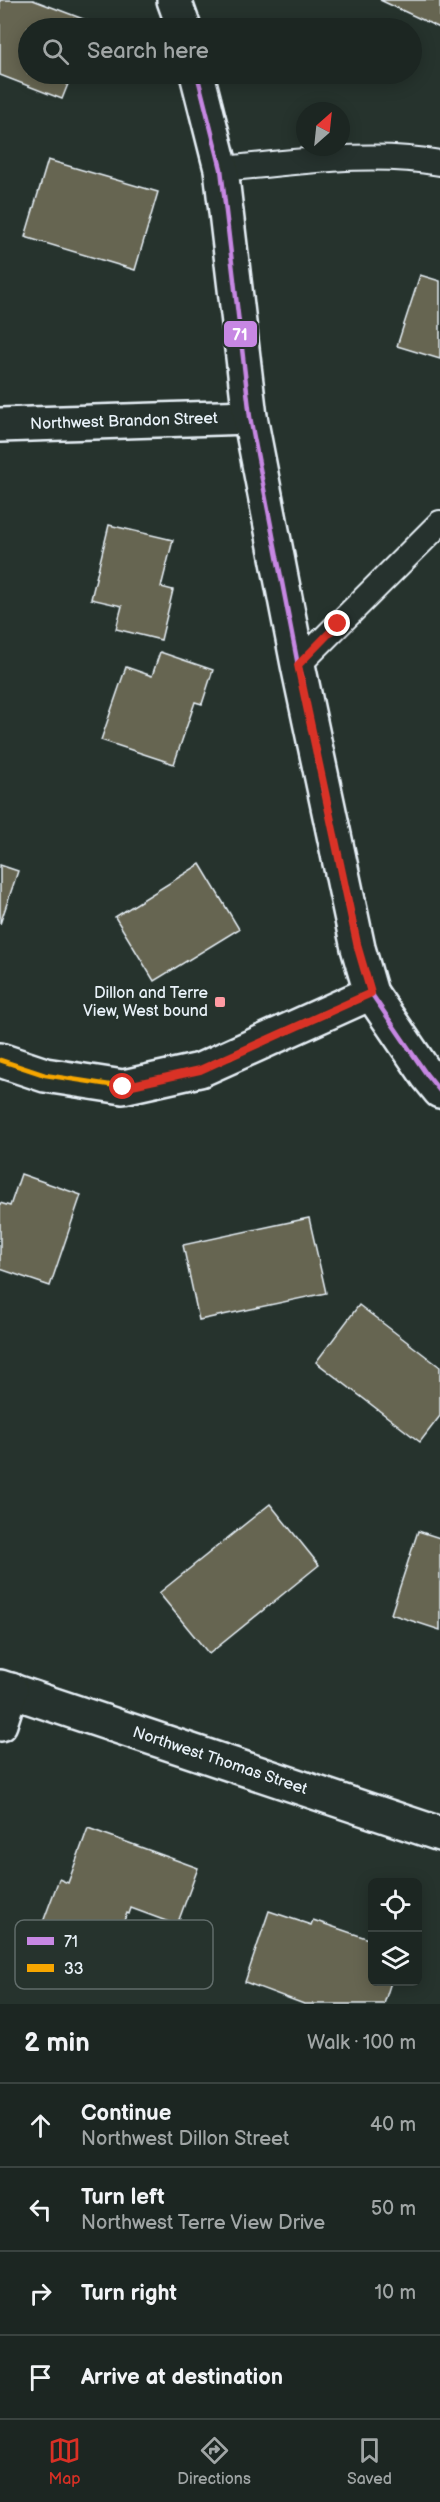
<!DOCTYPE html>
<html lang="en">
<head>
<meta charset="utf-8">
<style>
  :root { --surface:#1c2622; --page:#252e2a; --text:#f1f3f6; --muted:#a0a5a5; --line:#3a4340; --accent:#d93025 }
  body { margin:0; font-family:"Balsamiq Sans",sans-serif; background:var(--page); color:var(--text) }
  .controls { position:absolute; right:18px; bottom:18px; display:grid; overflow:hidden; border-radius:9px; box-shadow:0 3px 15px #0003 }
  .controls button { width:54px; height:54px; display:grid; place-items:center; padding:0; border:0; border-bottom:2px solid var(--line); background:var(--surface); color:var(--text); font:30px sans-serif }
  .compass { position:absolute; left:296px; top:102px; width:54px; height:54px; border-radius:50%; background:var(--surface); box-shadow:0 3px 15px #0003; rotate:27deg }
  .stop { position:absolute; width:18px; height:18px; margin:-14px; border:4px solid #d93025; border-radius:50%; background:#fff }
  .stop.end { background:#d93025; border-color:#fff; box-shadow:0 2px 6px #0008 }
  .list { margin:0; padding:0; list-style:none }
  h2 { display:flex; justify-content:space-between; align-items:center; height:78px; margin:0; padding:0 24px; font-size:26px }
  h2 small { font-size:20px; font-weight:400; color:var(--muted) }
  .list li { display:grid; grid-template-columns:39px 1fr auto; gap:18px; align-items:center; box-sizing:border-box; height:84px; padding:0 24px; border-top:2px solid var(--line) }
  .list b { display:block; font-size:22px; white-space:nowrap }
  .list p { margin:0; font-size:20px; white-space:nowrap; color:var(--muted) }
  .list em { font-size:20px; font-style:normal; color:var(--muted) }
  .icon { flex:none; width:33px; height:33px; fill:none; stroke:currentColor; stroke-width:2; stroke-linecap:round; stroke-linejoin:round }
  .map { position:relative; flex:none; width:440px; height:2004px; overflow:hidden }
  .search { position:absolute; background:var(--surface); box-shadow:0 3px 15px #0003; left:18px; right:18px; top:18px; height:66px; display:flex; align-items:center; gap:15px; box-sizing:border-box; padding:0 21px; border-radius:33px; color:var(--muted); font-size:22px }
  .sheet { height:414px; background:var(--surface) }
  nav { display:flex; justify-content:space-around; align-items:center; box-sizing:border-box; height:84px; border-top:2px solid var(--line); background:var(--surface); font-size:16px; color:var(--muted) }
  nav a { display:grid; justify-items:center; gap:3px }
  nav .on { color:var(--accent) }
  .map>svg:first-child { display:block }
  .building { fill:#666551; stroke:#e8f1f8; stroke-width:1.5 }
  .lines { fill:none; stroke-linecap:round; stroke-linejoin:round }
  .service-casing { stroke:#e8f1f8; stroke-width:28 }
  .minor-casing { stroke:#e8f1f8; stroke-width:38 }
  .tertiary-casing { stroke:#e8f1f8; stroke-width:38 }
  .service { stroke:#26332d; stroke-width:24 }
  .minor { stroke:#26332d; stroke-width:33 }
  .tertiary { stroke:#26332d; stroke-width:33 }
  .bus-1-casing { stroke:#26332d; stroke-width:9 }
  .bus-2-casing { stroke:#26332d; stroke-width:9 }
  .bus-1 { stroke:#c787e3; stroke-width:4.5 }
  .bus-2 { stroke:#f7a600; stroke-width:4.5 }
  .route { stroke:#d93025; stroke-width:8 }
  .poi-dot { fill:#ff9aa2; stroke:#26332d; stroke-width:2 }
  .labels { text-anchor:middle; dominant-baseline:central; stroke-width:4.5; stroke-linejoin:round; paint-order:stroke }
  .street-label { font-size:16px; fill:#e8f1f8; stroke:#26332d }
  .poi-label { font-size:16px; fill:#e8f1f8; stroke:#26332d; text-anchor:end }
  .key { fill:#26332d; stroke:#606c6a; stroke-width:1.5 }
  .key-label { font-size:16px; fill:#e8f1f8 }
  .line-badge { stroke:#26332d; stroke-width:2 }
  .badge-label { font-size:16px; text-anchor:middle; font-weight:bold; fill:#fff }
</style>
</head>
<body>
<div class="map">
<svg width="440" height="2004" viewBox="0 0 440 2004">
  <rect width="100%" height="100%" fill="#26332d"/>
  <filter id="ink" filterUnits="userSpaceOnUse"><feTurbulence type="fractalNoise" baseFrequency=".0167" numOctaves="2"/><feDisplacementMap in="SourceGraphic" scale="12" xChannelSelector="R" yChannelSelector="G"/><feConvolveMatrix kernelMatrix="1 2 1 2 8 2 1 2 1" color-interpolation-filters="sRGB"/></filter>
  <g filter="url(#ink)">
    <g class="building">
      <polygon points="0,0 33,0 91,22 88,28 28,28 28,74 72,74 62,99 0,75"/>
      <polygon points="380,0 440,0 440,28"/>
      <polygon points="48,160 158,192 135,270 25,237"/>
      <polygon points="420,275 440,281 440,359 397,346"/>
      <polygon points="109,525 173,540 161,587 173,590 161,640 116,629 122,606 91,599"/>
      <polygon points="160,652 213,670 202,704 195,702 174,764 101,740 126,667 152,676"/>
      <polygon points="200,864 239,929 154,981 115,917"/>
      <polygon points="0,865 18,871 0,924"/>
      <polygon points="21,1174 81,1195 50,1286 0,1269 0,1203 10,1206"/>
      <polygon points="309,1218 326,1293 199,1320 183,1245"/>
      <polygon points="359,1305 440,1367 440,1416 420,1442 316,1362"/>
      <polygon points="270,1504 319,1565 209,1654 159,1593"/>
      <polygon points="418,1531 440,1538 440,1630 391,1614"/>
      <polygon points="88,1828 198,1868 177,1925 131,1908 129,1914 127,1913 109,1959 39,1933 59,1879 68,1883"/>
      <polygon points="269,1911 311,1925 313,1920 372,1940 372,1982 391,1982 384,2004 304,2004 245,1982"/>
    </g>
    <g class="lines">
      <g class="service-casing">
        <g id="service">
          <path d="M221 169C293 163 369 150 440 163"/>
          <polyline points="298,665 440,523"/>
        </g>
      </g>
      <g class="minor-casing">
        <g id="minor">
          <path id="s1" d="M0 425 250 417"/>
          <polyline points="0,1060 45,1075 123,1087 200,1070 371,993"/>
          <path id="s2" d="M0 1687 440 1834"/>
          <polyline points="0,1724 11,1690"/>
        </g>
      </g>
      <g class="tertiary-casing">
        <g id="tertiary">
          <polyline points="174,0 184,28"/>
          <polyline points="197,74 221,169 250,417 298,665 358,948 371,993 427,1075 440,1091"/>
        </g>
      </g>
      <use href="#service" class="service"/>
      <use href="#minor" class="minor"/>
      <use href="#tertiary" class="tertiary"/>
      <g class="bus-1-casing">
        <polyline id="bus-1" points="197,74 221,169 250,417 298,665 358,948 371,993 427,1075 440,1091"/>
      </g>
      <g class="bus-2-casing">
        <polyline id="bus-2" points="0,1060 45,1075 123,1087 200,1070 371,993"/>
      </g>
      <use href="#bus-1" class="bus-1"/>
      <use href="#bus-2" class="bus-2"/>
    </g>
  </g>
  <g class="lines" filter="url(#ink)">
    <polyline class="route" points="123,1087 200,1070 371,993 358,948 298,665 338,624"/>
  </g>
  <rect class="poi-dot" x="214" y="996" width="12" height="12" rx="3"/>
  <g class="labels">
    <g class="street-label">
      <text stroke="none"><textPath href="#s1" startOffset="124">Northwest Brandon Street</textPath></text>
      <text stroke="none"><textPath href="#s2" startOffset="232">Northwest Thomas Street</textPath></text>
    </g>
    <g class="poi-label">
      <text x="208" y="993">Dillon and Terre<tspan x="208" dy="18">View, West bound</tspan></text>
    </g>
  </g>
  <rect x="15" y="1920" width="198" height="69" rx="9" class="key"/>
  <rect x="27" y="1937" width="27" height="8" fill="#c787e3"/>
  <rect x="27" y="1964" width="27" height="8" fill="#f7a600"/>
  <g class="key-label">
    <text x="64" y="1947">71</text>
    <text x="64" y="1974">33</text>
  </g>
  <rect class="line-badge" x="223" y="320" width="35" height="28" rx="6" fill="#c787e3"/>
  <g class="badge-label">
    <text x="240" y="340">71</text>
  </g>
</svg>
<div class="controls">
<button><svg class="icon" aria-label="locate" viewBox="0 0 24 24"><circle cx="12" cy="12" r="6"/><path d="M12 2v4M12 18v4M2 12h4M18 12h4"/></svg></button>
<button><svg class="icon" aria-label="layers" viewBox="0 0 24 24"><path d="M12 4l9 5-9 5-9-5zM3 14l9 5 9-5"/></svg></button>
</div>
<svg class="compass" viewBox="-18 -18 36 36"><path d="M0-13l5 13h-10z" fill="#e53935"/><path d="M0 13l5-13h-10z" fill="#a0a5a5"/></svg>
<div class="stop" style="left:123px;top:1087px"></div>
<div class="stop end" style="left:338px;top:624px"></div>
<div class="search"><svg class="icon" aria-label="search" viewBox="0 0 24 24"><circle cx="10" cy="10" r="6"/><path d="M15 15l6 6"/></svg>Search here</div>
</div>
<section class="sheet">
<h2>2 min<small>Walk · 100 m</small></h2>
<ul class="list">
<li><svg class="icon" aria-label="ahead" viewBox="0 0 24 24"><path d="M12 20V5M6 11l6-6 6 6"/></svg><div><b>Continue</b><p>Northwest Dillon Street</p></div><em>40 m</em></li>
<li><svg class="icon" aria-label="left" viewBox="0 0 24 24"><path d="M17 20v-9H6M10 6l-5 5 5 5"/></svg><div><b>Turn left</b><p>Northwest Terre View Drive</p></div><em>50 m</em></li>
<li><svg class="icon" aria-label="right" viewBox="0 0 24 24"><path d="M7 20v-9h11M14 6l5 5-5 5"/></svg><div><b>Turn right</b></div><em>10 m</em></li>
<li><svg class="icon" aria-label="arrive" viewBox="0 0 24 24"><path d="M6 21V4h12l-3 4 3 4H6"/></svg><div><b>Arrive at destination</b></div></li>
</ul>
</section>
<nav>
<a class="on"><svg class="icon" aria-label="map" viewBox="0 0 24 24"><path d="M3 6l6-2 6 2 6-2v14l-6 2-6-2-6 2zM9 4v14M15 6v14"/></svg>Map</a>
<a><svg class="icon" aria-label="directions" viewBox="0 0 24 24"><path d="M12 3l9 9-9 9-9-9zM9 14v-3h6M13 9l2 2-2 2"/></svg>Directions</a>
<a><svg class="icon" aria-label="saved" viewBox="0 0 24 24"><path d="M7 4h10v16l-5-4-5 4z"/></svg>Saved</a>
</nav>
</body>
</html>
